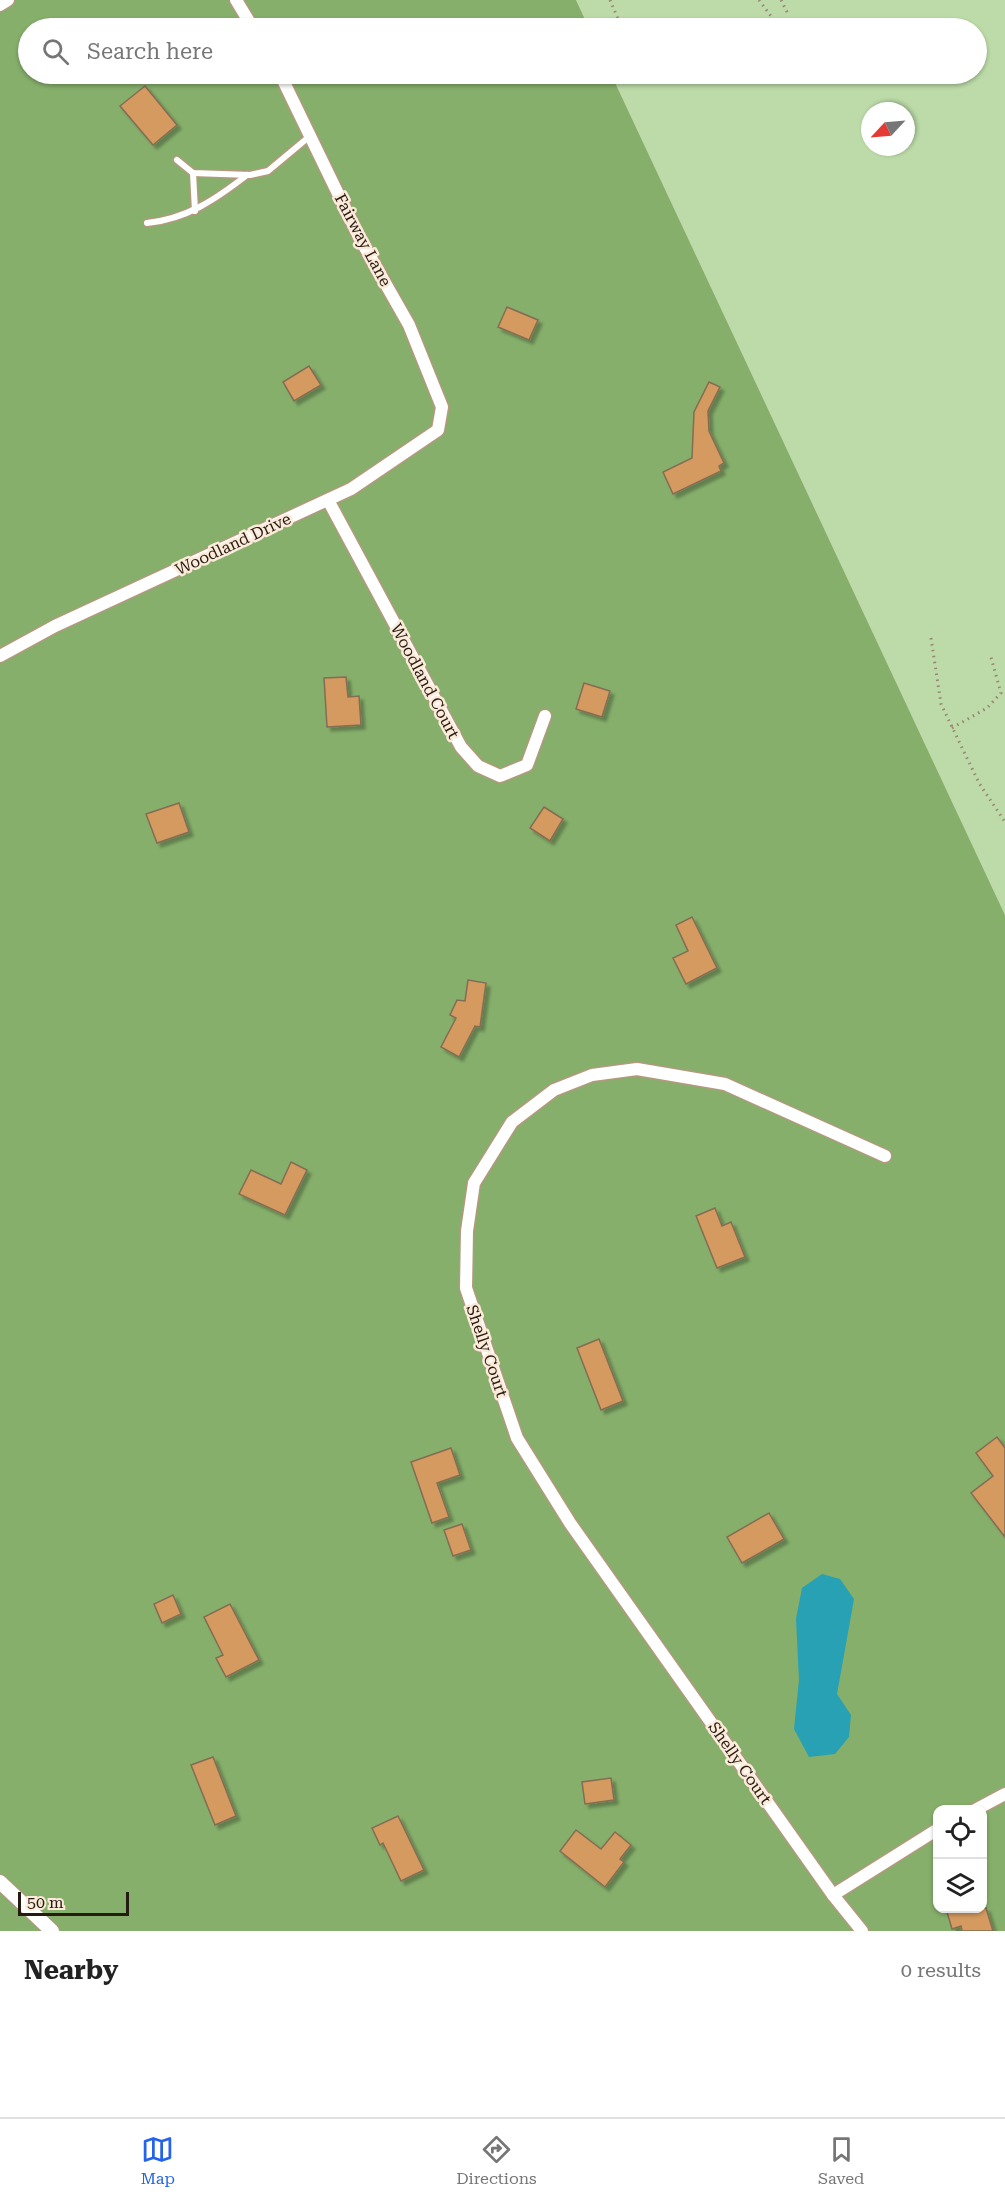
<!DOCTYPE html>
<html lang="en">
<head>
<meta charset="utf-8">
<style>
  :root { --surface:#fff; --page:#f2f2f2; --text:#222; --muted:#767676; --line:#e0e0e0; --accent:#2563eb }
  body { margin:0; font-family:"Roboto Serif",serif; background:var(--page); color:var(--text) }
  .controls { position:absolute; right:18px; bottom:18px; display:grid; overflow:hidden; border-radius:12px; box-shadow:0 2px 4px #0004 }
  .controls button { width:54px; height:54px; display:grid; place-items:center; padding:0; border:0; border-bottom:2px solid var(--line); background:var(--surface); color:var(--text); font:30px sans-serif }
  .compass { position:absolute; left:861px; top:102px; width:54px; height:54px; border-radius:50%; background:var(--surface); box-shadow:0 2px 4px #0004; rotate:244deg }
  .scale { position:absolute; left:18px; bottom:15px; width:111px; box-sizing:border-box; padding-left:6px; border:3px solid #251b11; border-top:0; font-size:16px; line-height:21px; white-space:nowrap; color:#251b11; -webkit-text-stroke:4px #fcebda; paint-order:stroke }
  .list { margin:0; padding:0; list-style:none }
  h2 { display:flex; justify-content:space-between; align-items:center; height:78px; margin:0; padding:0 24px; font-size:26px }
  h2 small { font-size:20px; font-weight:400; color:var(--muted) }
  .icon { flex:none; width:33px; height:33px; fill:none; stroke:currentColor; stroke-width:2; stroke-linecap:round; stroke-linejoin:round }
  .map { position:relative; flex:none; width:1005px; height:1931px; overflow:hidden }
  .search { position:absolute; background:var(--surface); box-shadow:0 2px 4px #0004; left:18px; right:18px; top:18px; height:66px; display:flex; align-items:center; gap:15px; box-sizing:border-box; padding:0 21px; border-radius:33px; color:var(--muted); font-size:22px }
  .sheet { height:186px; background:var(--surface) }
  nav { display:flex; justify-content:space-around; align-items:center; box-sizing:border-box; height:84px; border-top:2px solid var(--line); background:var(--surface); font-size:16px; color:var(--muted) }
  nav a { display:grid; justify-items:center; gap:3px }
  nav .on { color:var(--accent) }
  .map>svg:first-child { display:block }
  .green { fill:#bcdba8; fill-rule:evenodd }
  .forest { fill:#86af6b; fill-rule:evenodd }
  .water { fill:#27a1b3 }
  .building { fill:#d49a5e; stroke:#856c54; stroke-width:1.5; filter:url(#shadow) }
  .lines { fill:none; stroke-linecap:round; stroke-linejoin:round }
  .service-casing { stroke:#b4997f; stroke-width:9 }
  .minor-casing { stroke:#b4997f; stroke-width:15 }
  .tertiary-casing { stroke:#b4997f; stroke-width:16 }
  .path { stroke:#9a8572; stroke-width:3; stroke-dasharray:1.5 4.5; stroke-linecap:butt }
  .service { stroke:#fff; stroke-width:6 }
  .minor { stroke:#fff; stroke-width:12 }
  .tertiary { stroke:#fff; stroke-width:14 }
  .labels { text-anchor:middle; dominant-baseline:central; stroke-width:5; stroke-linejoin:round; paint-order:stroke }
  .street-label { font-size:16px; fill:#251b11; stroke:#fcebda }
</style>
</head>
<body>
<div class="map">
<svg width="1005" height="1931" viewBox="0 0 1005 1931">
  <defs>
    <filter id="shadow"><feDropShadow dx="4" dy="4" stdDeviation="1.5" flood-color="#0004"/></filter>
  </defs>
  <rect width="100%" height="100%" fill="#f8dbc0"/>
  <path class="green" d="M576 0H1005V915L611 74H976V28H589ZM870 111H906V147H870Z"/>
  <path class="forest" d="M0 0H576L589 28H28V74H611L1005 915V1931H0ZM938 1810H982V1908H938Z"/>
  <polygon class="water" points="822,1574 840,1579 854,1599 837,1694 851,1715 849,1737 835,1754 809,1757 794,1729 799,1680 796,1619 802,1588"/>
  <g class="building">
    <polygon points="145,86 177,125 153,145 120,106"/>
    <polygon points="507,307 538,320 529,340 498,327"/>
    <polygon points="309,366 321,385 294,401 283,382"/>
    <polygon points="709,382 720,387 708,411 709,431 724,463 719,466 721,471 673,494 663,472 692,458 694,412"/>
    <polygon points="346,677 348,697 359,696 361,725 327,727 324,678"/>
    <polygon points="584,683 610,691 602,717 576,709"/>
    <polygon points="179,803 189,832 157,843 146,814"/>
    <polygon points="544,807 563,819 550,841 530,828"/>
    <polygon points="692,917 717,968 686,984 673,958 688,951 676,925"/>
    <polygon points="468,980 486,983 480,1027 475,1026 459,1057 441,1047 456,1018 450,1015 457,1000 465,1001"/>
    <polygon points="291,1162 307,1170 285,1215 239,1194 251,1170 281,1184"/>
    <polygon points="715,1208 722,1226 731,1222 745,1257 717,1268 696,1216"/>
    <polygon points="599,1339 623,1401 601,1410 577,1348"/>
    <polygon points="997,1437 1005,1448 1005,1537 971,1493 993,1476 976,1453"/>
    <polygon points="451,1448 460,1475 437,1483 449,1517 432,1523 411,1462"/>
    <polygon points="769,1513 784,1539 742,1563 727,1537"/>
    <polygon points="462,1524 471,1550 453,1556 444,1530"/>
    <polygon points="173,1595 181,1614 162,1623 154,1604"/>
    <polygon points="230,1604 259,1660 226,1677 216,1658 223,1655 204,1617"/>
    <polygon points="213,1757 236,1816 215,1825 191,1765"/>
    <polygon points="611,1778 614,1800 585,1804 582,1782"/>
    <polygon points="398,1816 424,1870 401,1881 383,1843 380,1845 372,1828"/>
    <polygon points="576,1830 601,1849 615,1832 631,1845 620,1859 624,1862 605,1887 560,1851"/>
    <polygon points="962,1908 986,1908 993,1931 962,1931 961,1926 952,1929 947,1912"/>
  </g>
  <g class="lines">
    <g class="service-casing">
      <g id="service">
        <polyline points="177,160 193,173 250,175 268,171 310,136"/>
        <polyline points="193,173 195,211"/>
        <path d="M147 223C187 219 216 199 247 175"/>
      </g>
    </g>
    <g class="minor-casing">
      <g id="minor">
        <polyline points="236,0 253,28"/>
        <polyline points="0,5 8,0"/>
        <polyline points="328,500 461,747 478,766 500,776 527,765 545,716"/>
        <polyline points="0,656 55,626 351,489 438,430 442,407 409,325 359,237 280,74"/>
        <polyline points="975,1810 1005,1794"/>
        <polyline points="833,1895 938,1829"/>
        <polyline points="862,1931 833,1895 570,1523 517,1438 466,1288 467,1231 474,1183 512,1122 554,1090 592,1075 637,1069 725,1084 885,1156"/>
      </g>
    </g>
    <g class="tertiary-casing">
      <polyline id="tertiary" points="0,1882 52,1931"/>
    </g>
    <g class="path">
      <polyline points="610,0 622,28"/>
      <polyline points="759,0 776,23"/>
      <polyline points="781,0 788,14"/>
      <polyline points="931,638 941,704 979,783 1005,822"/>
      <polyline points="952,728 987,708 1001,693 990,654"/>
    </g>
    <use href="#service" class="service"/>
    <use href="#minor" class="minor"/>
    <use href="#tertiary" class="tertiary"/>
  </g>
  <g class="labels">
    <g class="street-label">
      <text transform="translate(363 240) rotate(62)">Fairway Lane</text>
      <text transform="translate(233 544) rotate(-25)">Woodland Drive</text>
      <text transform="translate(425 681) rotate(62)">Woodland Court</text>
      <text transform="translate(487 1351) rotate(71)">Shelly Court</text>
      <text transform="translate(740 1763) rotate(55)">Shelly Court</text>
    </g>
  </g>
</svg>
<div class="controls">
<button><svg class="icon" aria-label="locate" viewBox="0 0 24 24"><circle cx="12" cy="12" r="6"/><path d="M12 2v4M12 18v4M2 12h4M18 12h4"/></svg></button>
<button><svg class="icon" aria-label="layers" viewBox="0 0 24 24"><path d="M12 4l9 5-9 5-9-5zM3 14l9 5 9-5"/></svg></button>
</div>
<svg class="compass" viewBox="-18 -18 36 36"><path d="M0-13l5 13h-10z" fill="#e53935"/><path d="M0 13l5-13h-10z" fill="#767676"/></svg>
<div class="scale">50 m</div>
<div class="search"><svg class="icon" aria-label="search" viewBox="0 0 24 24"><circle cx="10" cy="10" r="6"/><path d="M15 15l6 6"/></svg>Search here</div>
</div>
<section class="sheet">
<h2>Nearby<small>0 results</small></h2>
<ul class="list">
</ul>
</section>
<nav>
<a class="on"><svg class="icon" aria-label="map" viewBox="0 0 24 24"><path d="M3 6l6-2 6 2 6-2v14l-6 2-6-2-6 2zM9 4v14M15 6v14"/></svg>Map</a>
<a><svg class="icon" aria-label="directions" viewBox="0 0 24 24"><path d="M12 3l9 9-9 9-9-9zM9 14v-3h6M13 9l2 2-2 2"/></svg>Directions</a>
<a><svg class="icon" aria-label="saved" viewBox="0 0 24 24"><path d="M7 4h10v16l-5-4-5 4z"/></svg>Saved</a>
</nav>
</body>
</html>
